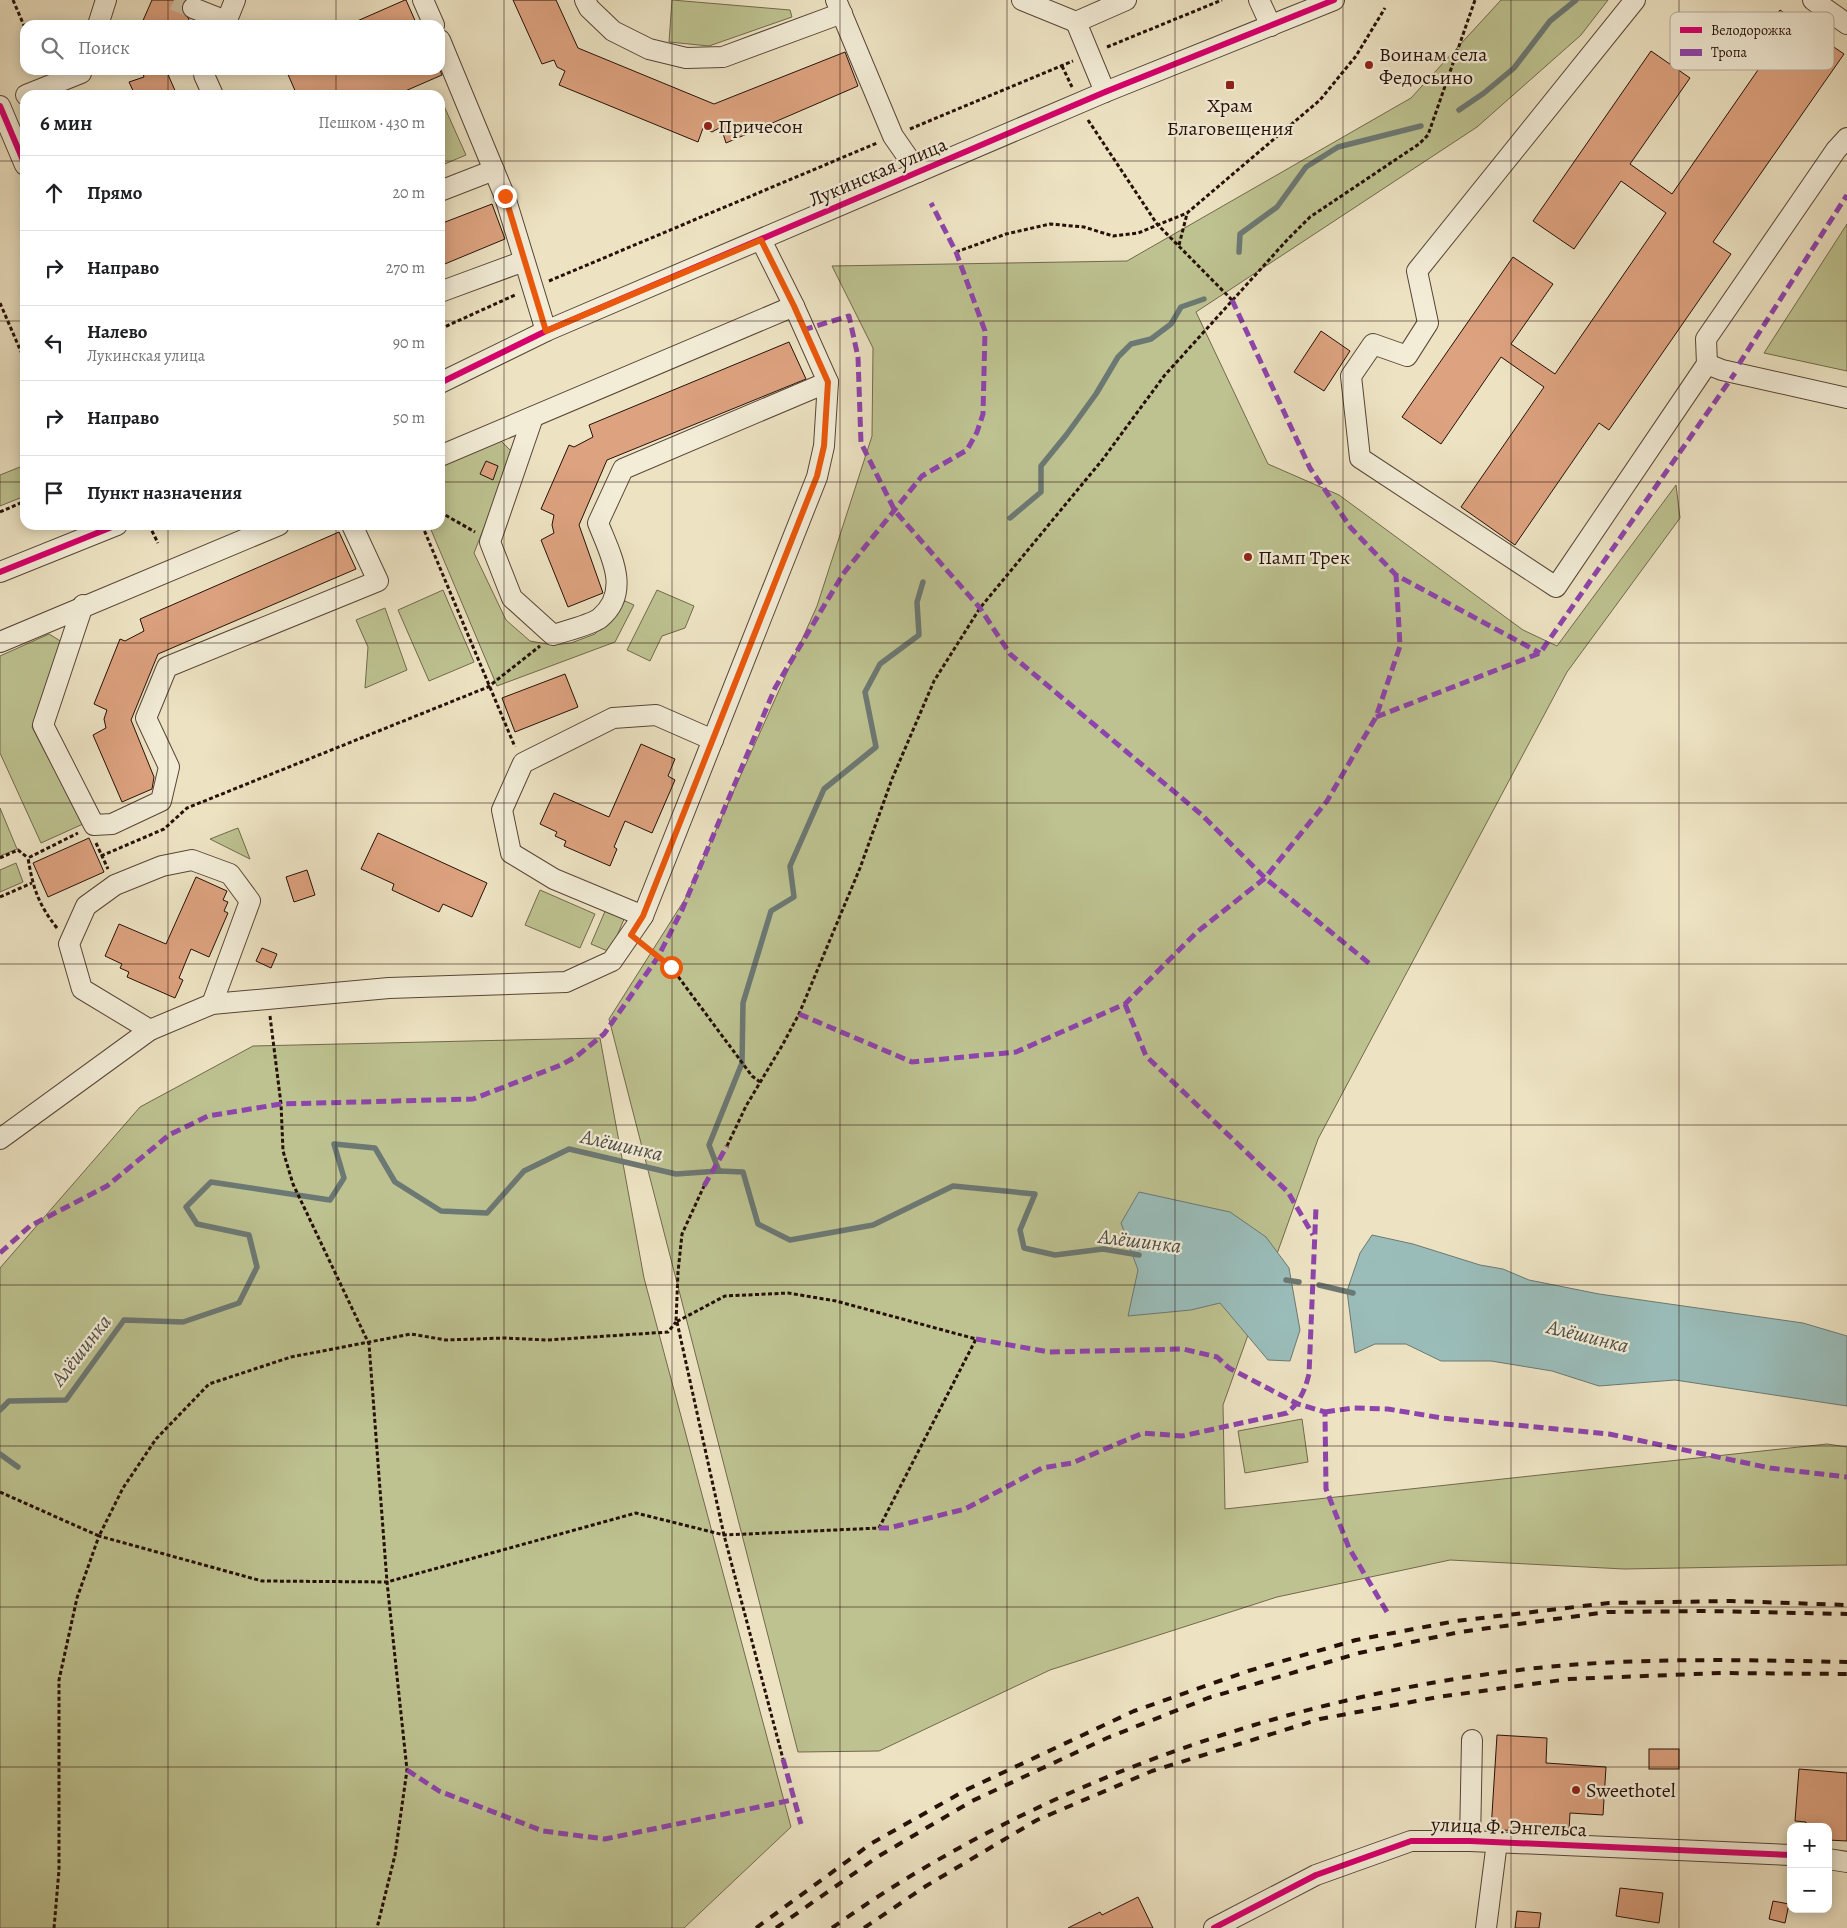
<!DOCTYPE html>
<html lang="ru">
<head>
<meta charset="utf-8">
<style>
  :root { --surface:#fff; --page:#f2f2f2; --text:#202124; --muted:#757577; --line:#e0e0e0 }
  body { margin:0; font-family:Alegreya,serif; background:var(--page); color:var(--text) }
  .controls { position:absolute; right:15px; bottom:15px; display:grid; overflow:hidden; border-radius:10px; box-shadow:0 2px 12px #0003 }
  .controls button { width:45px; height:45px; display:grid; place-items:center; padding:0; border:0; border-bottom:1px solid var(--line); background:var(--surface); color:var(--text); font:25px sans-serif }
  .stop { position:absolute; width:15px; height:15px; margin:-11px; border:4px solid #ea580c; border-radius:50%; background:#fff }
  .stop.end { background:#ea580c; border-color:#fff; box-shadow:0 1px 5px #0008 }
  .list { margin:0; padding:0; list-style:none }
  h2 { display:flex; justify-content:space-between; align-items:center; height:65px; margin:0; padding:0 20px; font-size:21px }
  h2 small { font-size:16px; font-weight:400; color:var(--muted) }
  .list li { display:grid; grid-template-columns:32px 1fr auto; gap:15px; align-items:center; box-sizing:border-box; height:75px; padding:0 20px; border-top:1px solid var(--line) }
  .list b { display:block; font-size:19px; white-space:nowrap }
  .list p { margin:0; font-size:16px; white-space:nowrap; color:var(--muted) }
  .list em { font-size:16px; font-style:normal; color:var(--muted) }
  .icon { flex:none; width:28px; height:28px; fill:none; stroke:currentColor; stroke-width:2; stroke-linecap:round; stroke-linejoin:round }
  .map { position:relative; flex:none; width:1847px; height:1928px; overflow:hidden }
  .search { position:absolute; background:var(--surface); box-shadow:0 2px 12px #0003; left:20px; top:20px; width:425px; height:55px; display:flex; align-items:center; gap:12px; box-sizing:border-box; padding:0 18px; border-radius:15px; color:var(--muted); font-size:19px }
  .panel { position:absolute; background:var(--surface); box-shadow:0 2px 12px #0003; left:20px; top:90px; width:425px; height:440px; border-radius:15px }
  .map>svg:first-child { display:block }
  .green { fill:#bdc290; stroke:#72694c }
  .water { fill:#9abdba; stroke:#6c7873 }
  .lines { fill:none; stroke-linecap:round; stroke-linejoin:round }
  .stream { stroke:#6c7873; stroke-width:5.5 }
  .building { fill:#dda27f; stroke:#261008 }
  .minor-tunnel { stroke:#cfc3a7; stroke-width:20; stroke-dasharray:20 10; stroke-linecap:butt }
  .minor-casing { stroke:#584537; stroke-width:22 }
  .path { stroke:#261008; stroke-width:3; stroke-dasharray:4 2.5; stroke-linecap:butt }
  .minor { stroke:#f3edd8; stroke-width:20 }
  .rail { stroke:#261008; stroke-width:4; stroke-dasharray:9 9; stroke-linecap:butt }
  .quiet { stroke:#8e44ad; stroke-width:5; stroke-dasharray:10 5; stroke-linecap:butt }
  .cycleway-casing { stroke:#f3edd8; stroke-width:9 }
  .cycleway { stroke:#d6006c; stroke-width:6 }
  .route { stroke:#ea580c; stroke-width:6 }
  .grid { fill:none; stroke:#261008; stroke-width:1; stroke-opacity:0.55 }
  .poi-dot { fill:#8f2418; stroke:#f3edd8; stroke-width:2 }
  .labels { text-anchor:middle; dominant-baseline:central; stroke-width:4.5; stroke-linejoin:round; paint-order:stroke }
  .poi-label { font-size:20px; fill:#261008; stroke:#f3edd8; text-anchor:start }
  .street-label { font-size:20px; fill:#261008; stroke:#f3edd8 }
  .water-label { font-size:21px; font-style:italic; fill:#4f4d46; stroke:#f3edd8 }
  .key { fill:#f3edd8; stroke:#b6ab9a; stroke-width:1 }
  .key-label { font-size:14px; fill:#261008 }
</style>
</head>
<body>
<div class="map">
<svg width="1847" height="1928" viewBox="0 0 1847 1928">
  <rect width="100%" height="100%" fill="#ede3c3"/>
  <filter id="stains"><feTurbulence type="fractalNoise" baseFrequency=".004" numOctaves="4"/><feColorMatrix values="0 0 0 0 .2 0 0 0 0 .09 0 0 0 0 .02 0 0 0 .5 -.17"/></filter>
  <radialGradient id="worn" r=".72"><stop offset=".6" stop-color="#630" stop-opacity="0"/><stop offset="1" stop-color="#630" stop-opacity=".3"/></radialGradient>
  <g class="green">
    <polygon points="672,0 790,10 792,17 709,46 669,42"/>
    <polygon points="1501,0 1608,0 1581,35 1477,127 1196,312 1268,464 1339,495 1523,630 1557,646 1676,485 1680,518 1567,672 1318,1139 1223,1405 1225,1509 1827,1444 1847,1447 1847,1565 1624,1569 1450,1560 1277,1597 1050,1670 879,1751 798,1752 609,1019 685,899 817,606 872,436 873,348 832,266 1127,261 1411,98"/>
    <polygon points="444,106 466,155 440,166 440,108"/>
    <polygon points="1847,224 1847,371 1764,353"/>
    <polygon points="501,441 513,453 474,553 506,620 530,641 553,645 571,643 595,634 625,601 634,605 615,642 497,686 429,525 440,525 440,467"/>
    <polygon points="25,465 25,496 0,506 0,475"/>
    <polygon points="443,590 474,662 429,681 398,610"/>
    <polygon points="657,590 694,606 685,628 662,636 650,661 627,650"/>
    <polygon points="385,608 407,670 365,688 368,647 356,620"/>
    <polygon points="49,634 62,642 32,727 83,824 41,843 0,753 0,656"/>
    <polygon points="0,808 17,849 0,856"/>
    <polygon points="238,828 250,859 210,839"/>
    <polygon points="16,863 23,882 0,892 0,870"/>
    <polygon points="540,890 595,914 580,948 525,925"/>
    <polygon points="606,909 625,917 610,952 591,944"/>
    <polygon points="600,1038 644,1278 791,1827 684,1928 0,1928 0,1268 140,1107 253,1046"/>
    <polygon points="1302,1419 1308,1462 1245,1473 1238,1431"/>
  </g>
  <g class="water">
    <polygon points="1139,1192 1230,1212 1266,1237 1289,1268 1300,1330 1290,1361 1268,1360 1220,1303 1191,1310 1128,1316 1138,1270 1121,1223"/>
    <polygon points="1372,1235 1413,1244 1480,1265 1503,1269 1529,1280 1599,1294 1803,1323 1847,1336 1847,1406 1675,1380 1599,1386 1552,1371 1491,1361 1441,1361 1406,1344 1375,1344 1355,1353 1347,1291 1360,1253"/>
  </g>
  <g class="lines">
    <g class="stream">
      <polyline points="1459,110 1484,93 1514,68 1550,21 1576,0"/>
      <polyline points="1239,252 1240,234 1277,207 1306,167 1338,147 1421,126"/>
      <polyline points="1010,518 1041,492 1041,466 1067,434 1096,394 1118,357 1131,344 1151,339 1171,324 1181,307 1204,299"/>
      <polyline points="719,1171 709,1145 742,1063 743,1003 771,911 794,897 790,866 824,789 876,747 865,692 880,664 919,635 917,602 923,582"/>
      <polyline points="1286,1280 1299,1282"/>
      <polyline points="1319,1285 1353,1293"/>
      <polyline points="0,1410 9,1401 66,1400 124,1320 183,1322 239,1303 257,1267 249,1235 197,1224 186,1207 211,1182 330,1200 344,1178 334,1144 375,1148 395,1182 441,1211 487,1213 524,1171 569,1149 676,1174 719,1171 743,1172 758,1224 790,1240 873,1225 953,1186 1035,1194 1020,1230 1024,1248 1055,1255 1103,1249 1139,1255"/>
      <polyline points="0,1454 18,1467"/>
    </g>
  </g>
  <g class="building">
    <polygon points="152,0 185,0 181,9 189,19 186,25 141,25"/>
    <polygon points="406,0 417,25 348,25 405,0"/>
    <polygon points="513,0 556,0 578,48 714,104 845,52 858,86 726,143 721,127 712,132 703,128 698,142 559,85 565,71 557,67 554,60 542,64"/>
    <polygon points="1780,10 1844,54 1713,242 1731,254 1609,430 1599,423 1515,545 1461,507 1544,387 1501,357 1441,444 1402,417 1513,257 1553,284 1511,344 1555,374 1666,213 1621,181 1574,249 1533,221 1651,51 1690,78 1630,164 1672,194 1785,31 1772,21"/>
    <polygon points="142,70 166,70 177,95 135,95 129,82 144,77"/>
    <polygon points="286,70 440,70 442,75 396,95 297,95"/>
    <polygon points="492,204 505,239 440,266 440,224"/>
    <polygon points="1321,331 1350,351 1324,391 1294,372"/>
    <polygon points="789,342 806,379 607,460 579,525 603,593 568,607 541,540 554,533 552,525 554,515 541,509 569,445 574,447 593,437 589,425"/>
    <polygon points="486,461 498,466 493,480 480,474"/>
    <polygon points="339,532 356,569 158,654 131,720 154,777 152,789 122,802 93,735 106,728 104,719 107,710 94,704 120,639 125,641 144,631 140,619"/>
    <polygon points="565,674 578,707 515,732 502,698"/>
    <polygon points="641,744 675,759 668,776 675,780 652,833 625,821 614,847 617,849 610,866 564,846 566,841 555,836 557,832 540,824 554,793 609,817"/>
    <polygon points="378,833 487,883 472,917 443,904 439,912 392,890 394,884 361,869"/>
    <polygon points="89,838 104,872 48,897 33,863"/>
    <polygon points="307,870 315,895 294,902 286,877"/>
    <polygon points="196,877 227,891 223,900 228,902 224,911 228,913 209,957 191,949 179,978 183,980 175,998 127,977 129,972 120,968 122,964 105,956 119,924 166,944"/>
    <polygon points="262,948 277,954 271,968 256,961"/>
    <polygon points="1497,1735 1547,1738 1546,1763 1606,1767 1603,1815 1570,1813 1569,1831 1491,1830"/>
    <rect x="1649" y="1749" width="30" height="20"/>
    <polygon points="1799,1769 1847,1773 1847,1841 1828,1840 1828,1827 1805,1827 1806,1822 1795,1821"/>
    <polygon points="1620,1888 1663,1893 1659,1923 1616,1916"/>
    <polygon points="1138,1897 1153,1928 1068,1928 1100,1912 1102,1915"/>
    <polygon points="1773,1901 1789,1904 1785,1923 1769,1919"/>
    <polygon points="1517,1911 1541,1913 1539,1928 1515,1928"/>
  </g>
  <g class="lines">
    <polyline class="minor-tunnel" points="174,0 193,8"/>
    <g class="minor-casing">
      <g id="minor">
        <polyline points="423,0 434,25"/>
        <polyline points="585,0 589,8 613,31 649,49 686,58 723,57 842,13"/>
        <polyline points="836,0 893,136 918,172"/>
        <polyline points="1022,0 1076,22 1126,0"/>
        <polyline points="1259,0 1271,26"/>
        <polyline points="1635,0 1417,271 1428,323 1407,356 1373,344 1351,376 1360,458 1556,587 1707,364 1706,339 1836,150 1847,138"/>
        <polyline points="1813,0 1847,24"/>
        <polyline points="193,8 226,21"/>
        <polyline points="1076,22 1105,92"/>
        <polyline points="98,25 106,0"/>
        <polyline points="225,25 235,0"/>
        <polyline points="440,40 505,197 546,331"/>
        <polyline points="206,70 204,75 213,95"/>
        <polyline points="26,95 81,73 82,70"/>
        <polyline points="0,106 25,165"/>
        <polyline points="440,191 494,170"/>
        <polyline points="440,292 524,261"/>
        <polyline points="1707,364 1722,370 1847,398"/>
        <polyline points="440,383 546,331 1105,92 1334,0"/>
        <path d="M533 417 490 542 512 598 553 635C565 631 591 625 600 618 632 591 610 554 598 523L623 469 828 382"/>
        <polyline points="440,456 794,306"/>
        <polyline points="0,572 117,525"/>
        <polyline points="83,605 43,725 94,825 112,824 161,801 169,767 146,718 167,667 378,581 352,525"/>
        <polyline points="0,642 279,525"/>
        <polyline points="643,916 554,879 511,853 502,810 523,763 613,718 656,715 713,740"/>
        <polyline points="150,1030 82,989 69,944 86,906 115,885 162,866 192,860 230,874 250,901 212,1004"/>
        <polyline points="0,1139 150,1030 212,1004 389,988 566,982 612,961 643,916 817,477 824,446 828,382 794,306 761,240"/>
        <polyline points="1470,1841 1472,1740"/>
        <polyline points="1828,1859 1847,1862"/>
        <polyline points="1214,1928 1316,1875 1411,1841 1470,1841 1791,1855"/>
        <polyline points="1486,1928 1497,1842"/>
      </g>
    </g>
    <g class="path">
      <polyline points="13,0 25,28"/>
      <polyline points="1107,47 1222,0"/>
      <polyline points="1062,66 1072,87"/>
      <polyline points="1088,120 1157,224 1232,300"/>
      <polyline points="910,129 1073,61"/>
      <polyline points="1179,245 1187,214"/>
      <polyline points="956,252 1006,234 1050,224 1084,227 1113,236 1138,233 1187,213 1320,100 1356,56 1385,8"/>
      <polyline points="549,281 877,143"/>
      <polyline points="0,303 25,361"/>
      <polyline points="440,329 515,295"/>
      <polyline points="0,512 25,501"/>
      <polyline points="440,512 475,532"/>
      <polyline points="149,525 158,543"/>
      <polyline points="422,525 515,747"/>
      <polyline points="96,843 108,869"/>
      <polyline points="101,856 164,829 187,808 488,687 540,646"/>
      <polyline points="0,858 18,850 28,858"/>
      <polyline points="0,897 32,883"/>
      <path d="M57 928C38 904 33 888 28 858L78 833"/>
      <polyline points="645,946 671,967 752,1076 760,1082"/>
      <polyline points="270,1016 281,1104 283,1151 293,1184 369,1344 387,1582 407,1770 395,1855 377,1928"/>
      <polyline points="727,1146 746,1106 783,1044 799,1014 860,868 892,779 934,681 980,608 1103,459 1164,376 1287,240 1310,217 1419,144 1428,135 1475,0"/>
      <polyline points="677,1322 724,1535 783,1759"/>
      <polyline points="0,1492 99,1536 123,1488 156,1439 209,1384 291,1357 411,1334 446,1340 504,1338 547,1340 668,1332 676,1322"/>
      <polyline points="54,1928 59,1870 59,1680 77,1598 99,1536 262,1581 387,1582 636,1513 724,1535 879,1528 976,1339 836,1301 788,1293 725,1296 676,1322 678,1272 682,1234 704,1186"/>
    </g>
    <use href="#minor" class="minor"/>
    <g class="rail">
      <polyline points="756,1928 872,1843 966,1790 1134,1711 1248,1671 1356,1640 1456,1621 1609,1603 1731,1601 1847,1605"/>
      <polyline points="776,1928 879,1856 972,1801 1107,1738 1208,1698 1359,1653 1460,1632 1607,1612 1708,1611 1847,1614"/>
      <path d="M832 1928C1041 1778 1311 1687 1568 1665 1660 1658 1754 1660 1847 1662"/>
      <polyline points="864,1928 926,1886 1037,1820 1152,1771 1320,1719 1438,1697 1569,1679 1721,1673 1847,1674"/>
    </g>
    <g class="quiet">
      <polyline points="1232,300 1310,468 1351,528 1396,575 1540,653"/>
      <polyline points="803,330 849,316 858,357 861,443 895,511 980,608 1010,654 1202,815 1265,878 1370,964"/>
      <polyline points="1739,364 1847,195"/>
      <polyline points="1376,717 1540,653 1735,373"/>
      <polyline points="1125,1004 1146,1056 1288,1192 1313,1235"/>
      <polyline points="799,1014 912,1062 1016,1052 1125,1004 1197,932 1265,878 1327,801 1376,717 1400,646 1396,575"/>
      <polyline points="704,1186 727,1146"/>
      <polyline points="0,1253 30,1226 107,1186 169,1135 208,1116 281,1104 473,1099 561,1065 577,1056 604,1034 658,957 682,910 775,688 843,574 922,476 967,450 977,432 983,414 985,331 956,252 931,203"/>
      <polyline points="976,1339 1049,1352 1183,1349 1217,1357 1229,1368 1298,1404 1325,1412 1326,1489 1349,1548 1387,1612"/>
      <polyline points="1325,1412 1353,1408 1388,1409 1442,1418 1609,1434 1770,1468 1847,1477"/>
      <path d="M879 1528H889L965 1509 1042 1468 1072 1463 1143 1433 1182 1436 1287 1413C1300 1402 1305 1390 1309 1374L1316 1207"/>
      <polyline points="783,1759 801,1824"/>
      <polyline points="407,1770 439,1791 543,1831 605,1839 792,1800"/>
    </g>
    <g class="cycleway-casing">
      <g id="cycleway">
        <polyline points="0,106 25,165"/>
        <polyline points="440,383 546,331 1105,92 1334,0"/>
        <polyline points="0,572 117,525"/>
        <polyline points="1214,1928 1316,1875 1411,1841 1470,1841 1791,1855"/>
      </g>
    </g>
    <use href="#cycleway" class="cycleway"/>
  </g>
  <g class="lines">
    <polyline class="route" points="505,196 546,331 761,240 794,306 828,382 824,446 817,476 643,916 631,935 671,967"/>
  </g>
  <path class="grid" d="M168 0V25M336 0V25M504 0V1928M672 0V1928M840 0V1928M1007 0V1928M1175 0V1928M1343 0V1928M1511 0V1928M1679 0V1928M168 70V95M336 70V95M0 161H25M440 161H1847M0 321H25M440 321H1847M0 482H25M440 482H1847M168 525V1928M336 525V1928M0 643H1847M0 803H1847M0 964H1847M0 1125H1847M0 1285H1847M0 1446H1847M0 1607H1847M0 1767H1847"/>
  <g class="poi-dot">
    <circle cx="1369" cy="65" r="5"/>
    <rect x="1225" y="80" width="10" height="10" rx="2.5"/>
    <circle cx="708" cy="126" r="5"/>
    <circle cx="1248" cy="557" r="5"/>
    <circle cx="1576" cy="1790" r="5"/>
  </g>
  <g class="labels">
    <g class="poi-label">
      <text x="1379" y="54">Воинам села<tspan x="1379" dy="23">Федосьино</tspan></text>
      <text x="1230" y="105" text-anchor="middle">Храм<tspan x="1230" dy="23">Благовещения</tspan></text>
      <text x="718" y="126">Причесон</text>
      <text x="1258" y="557">Памп Трек</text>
      <text x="1586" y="1790">Sweethotel</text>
    </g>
    <g class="street-label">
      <text transform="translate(878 172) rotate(-23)">Лукинская улица</text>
      <text transform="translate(1509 1827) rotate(2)">улица Ф. Энгельса</text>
    </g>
    <g class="water-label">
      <text transform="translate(622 1145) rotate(13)">Алёшинка</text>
      <text transform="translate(1140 1241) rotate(7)">Алёшинка</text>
      <text transform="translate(1588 1336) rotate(14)">Алёшинка</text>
      <text transform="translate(81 1350) rotate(-52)">Алёшинка</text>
    </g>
  </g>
  <rect x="1670" y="12" width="164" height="58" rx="8" class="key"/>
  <rect x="1680" y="27" width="22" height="6" fill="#d6006c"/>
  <rect x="1680" y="49" width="22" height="7" fill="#8e44ad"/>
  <g class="key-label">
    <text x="1711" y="35">Велодорожка</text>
    <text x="1711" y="57">Тропа</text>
  </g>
  <rect width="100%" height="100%" filter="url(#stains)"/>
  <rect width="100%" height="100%" fill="url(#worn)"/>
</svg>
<div class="controls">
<button>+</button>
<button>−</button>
</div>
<div class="stop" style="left:671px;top:967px"></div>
<div class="stop end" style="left:505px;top:196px"></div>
<div class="search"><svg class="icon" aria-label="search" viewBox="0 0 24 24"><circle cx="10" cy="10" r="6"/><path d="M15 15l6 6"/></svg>Поиск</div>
<section class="panel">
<h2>6 мин<small>Пешком · 430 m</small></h2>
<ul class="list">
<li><svg class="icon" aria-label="ahead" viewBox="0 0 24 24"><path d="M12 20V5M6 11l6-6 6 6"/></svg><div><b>Прямо</b></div><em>20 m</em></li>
<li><svg class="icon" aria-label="right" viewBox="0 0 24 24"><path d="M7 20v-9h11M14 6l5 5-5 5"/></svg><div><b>Направо</b></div><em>270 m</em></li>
<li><svg class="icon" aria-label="left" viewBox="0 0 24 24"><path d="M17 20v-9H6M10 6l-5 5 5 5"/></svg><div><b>Налево</b><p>Лукинская улица</p></div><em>90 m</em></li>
<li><svg class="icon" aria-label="right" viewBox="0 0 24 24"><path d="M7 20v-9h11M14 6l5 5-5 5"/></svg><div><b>Направо</b></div><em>50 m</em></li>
<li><svg class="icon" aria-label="arrive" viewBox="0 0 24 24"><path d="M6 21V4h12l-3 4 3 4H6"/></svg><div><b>Пункт назначения</b></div></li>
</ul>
</section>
</div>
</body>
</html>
